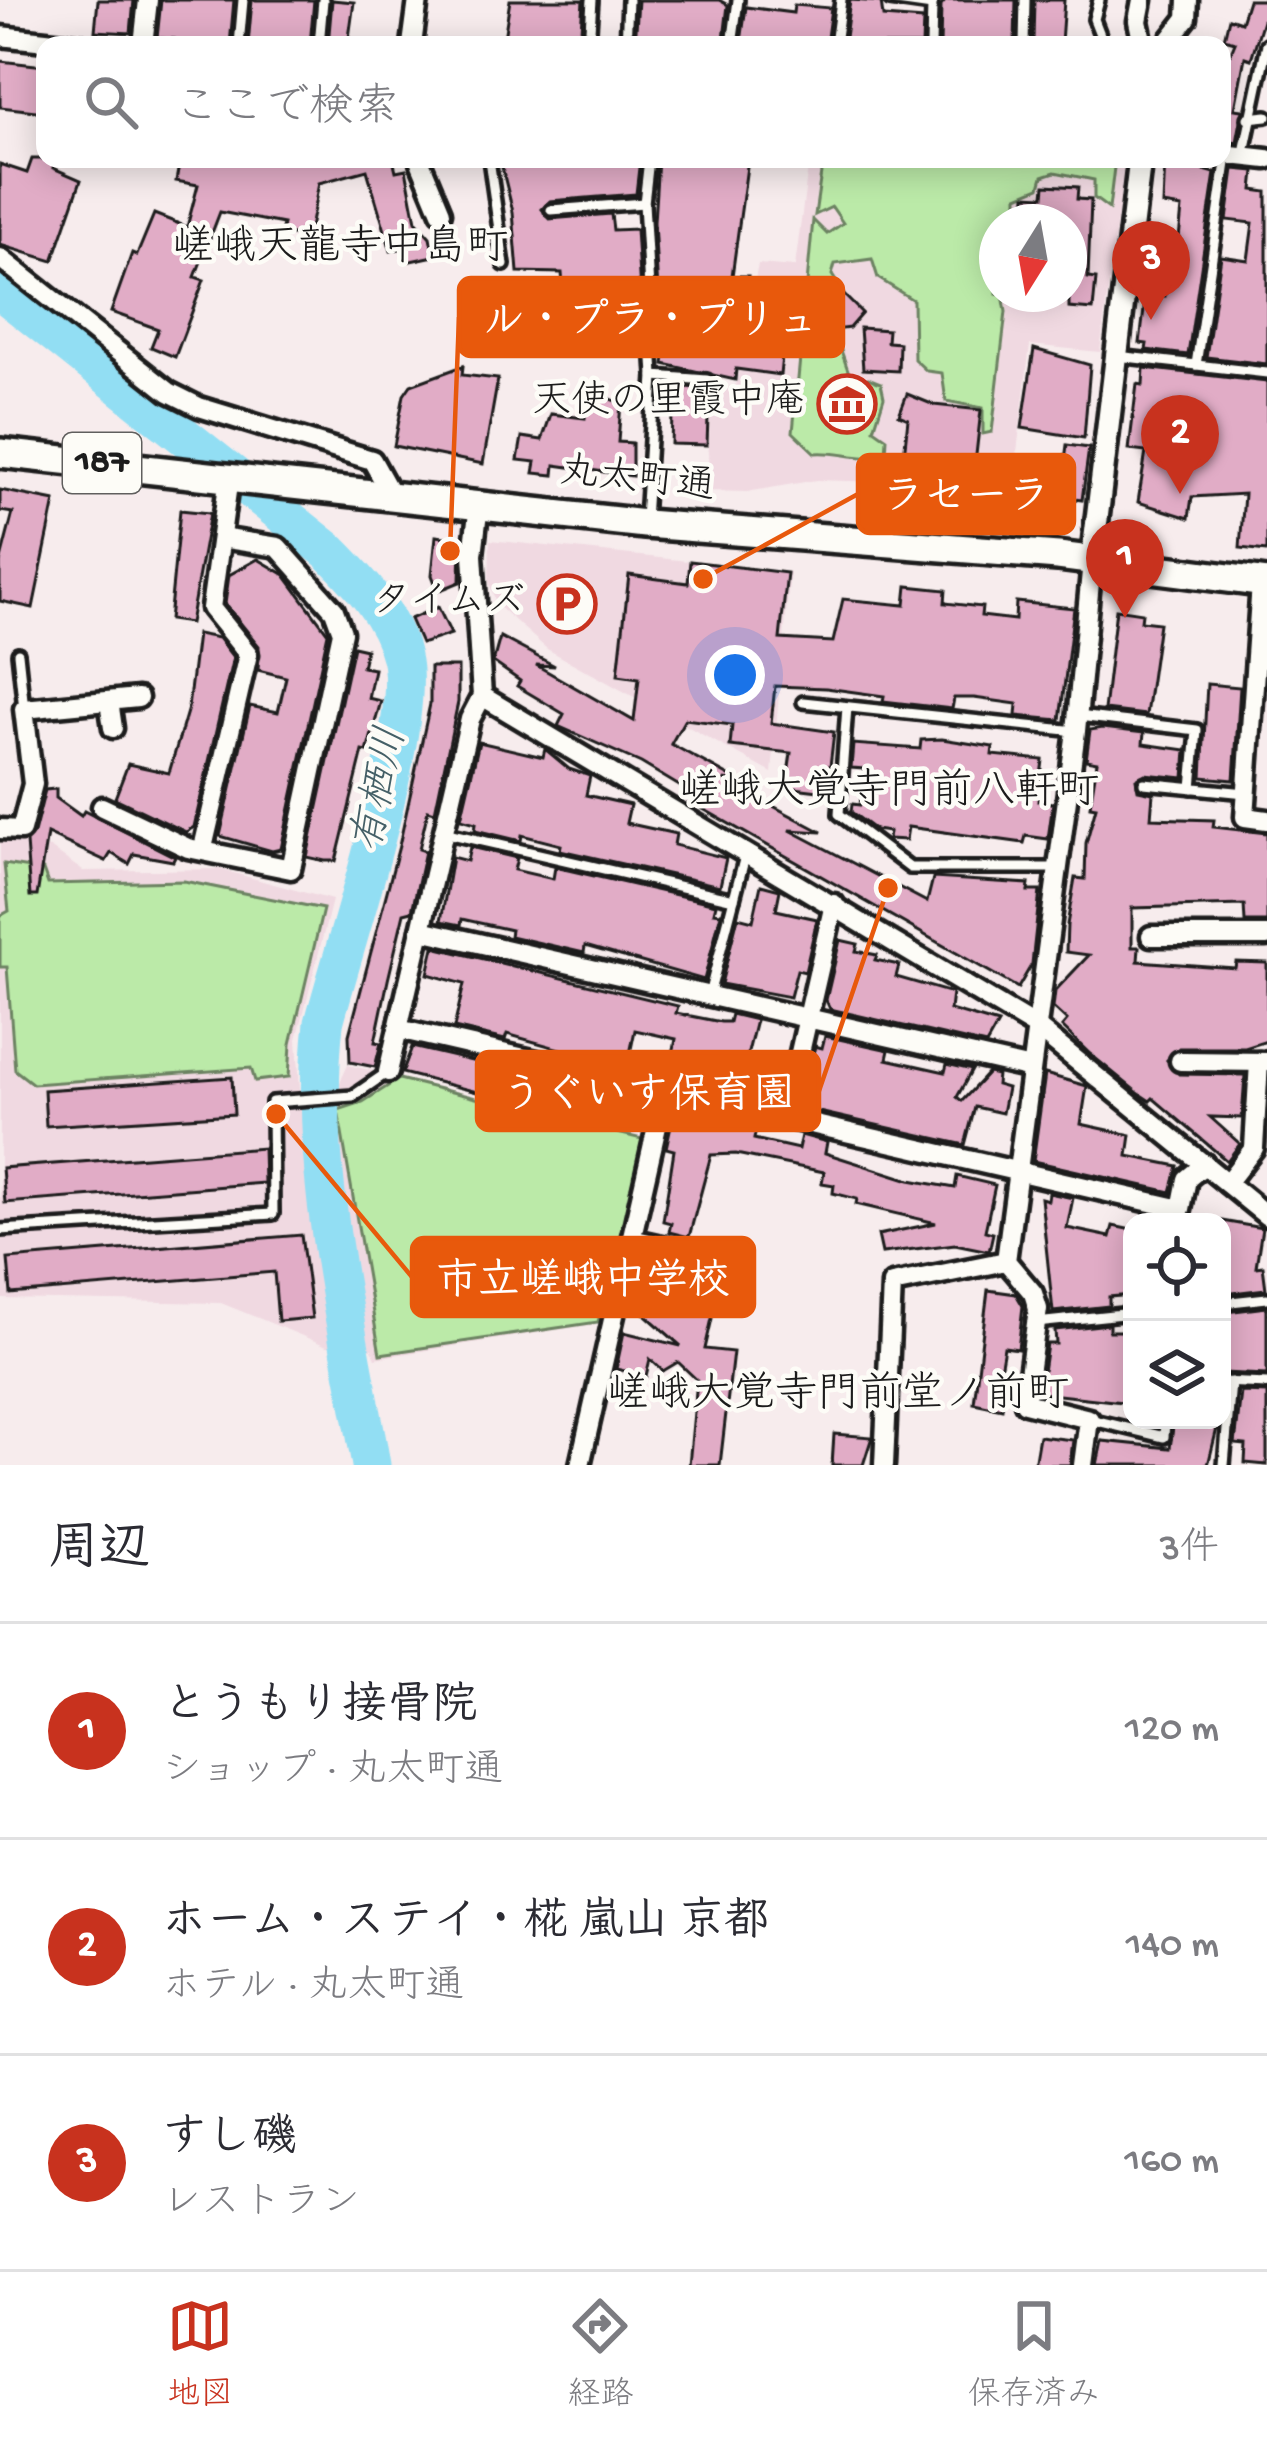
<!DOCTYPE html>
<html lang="ja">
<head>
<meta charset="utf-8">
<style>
  :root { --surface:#fff; --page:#f2f2f3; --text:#2b2b33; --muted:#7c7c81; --line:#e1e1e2; --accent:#c8321e }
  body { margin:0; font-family:"Gochi Hand","Klee One",sans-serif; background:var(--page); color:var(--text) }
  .controls { position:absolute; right:36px; bottom:36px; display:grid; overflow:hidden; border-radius:24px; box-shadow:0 6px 30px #0003 }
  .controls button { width:108px; height:108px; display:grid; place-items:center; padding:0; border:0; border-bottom:3px solid var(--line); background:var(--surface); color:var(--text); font:60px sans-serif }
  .compass { position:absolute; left:979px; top:204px; width:108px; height:108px; border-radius:50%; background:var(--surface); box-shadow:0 6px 30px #0003; rotate:191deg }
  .you { position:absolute; left:735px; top:675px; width:42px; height:42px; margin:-30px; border:9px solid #fff; border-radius:50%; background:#1a73e8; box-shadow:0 0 0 18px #1a73e833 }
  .badge { display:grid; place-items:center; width:78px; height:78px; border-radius:50%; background:var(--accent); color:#fff; font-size:39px; font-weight:700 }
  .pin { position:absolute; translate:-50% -99px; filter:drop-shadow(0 3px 6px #0008) }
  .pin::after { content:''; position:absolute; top:63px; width:42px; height:36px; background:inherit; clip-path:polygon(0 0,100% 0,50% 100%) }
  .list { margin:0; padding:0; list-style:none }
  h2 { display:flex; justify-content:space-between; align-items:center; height:156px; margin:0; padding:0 48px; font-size:51px }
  h2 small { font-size:39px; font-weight:400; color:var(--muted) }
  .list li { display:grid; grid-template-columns:78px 1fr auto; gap:36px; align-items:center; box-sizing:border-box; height:216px; padding:0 48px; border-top:3px solid var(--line) }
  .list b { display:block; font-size:45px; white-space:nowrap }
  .list p { margin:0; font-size:39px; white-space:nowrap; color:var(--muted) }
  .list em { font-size:39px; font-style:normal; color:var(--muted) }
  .icon { flex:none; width:66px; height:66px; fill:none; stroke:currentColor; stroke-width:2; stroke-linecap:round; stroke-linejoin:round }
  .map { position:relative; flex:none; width:1267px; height:1465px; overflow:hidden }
  .search { position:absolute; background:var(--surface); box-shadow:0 6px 30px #0003; left:36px; right:36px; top:36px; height:132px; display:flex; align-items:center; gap:30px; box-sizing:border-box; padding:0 42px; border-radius:24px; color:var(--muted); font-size:45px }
  .sheet { height:804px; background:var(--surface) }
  nav { display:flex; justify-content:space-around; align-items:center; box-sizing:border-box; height:168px; border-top:3px solid var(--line); background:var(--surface); font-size:33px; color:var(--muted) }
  nav a { display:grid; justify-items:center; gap:6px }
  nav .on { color:var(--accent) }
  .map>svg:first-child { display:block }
  .built { fill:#f0d9e1; fill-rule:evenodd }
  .green { fill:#bbeaa8; stroke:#6c8362; stroke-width:3 }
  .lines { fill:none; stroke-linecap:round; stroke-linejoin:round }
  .river { stroke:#92def3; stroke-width:39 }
  .building { fill:#e1acc6; stroke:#1c1c1c; stroke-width:3 }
  .service-casing { stroke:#1c1c1c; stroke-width:18 }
  .minor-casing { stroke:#1c1c1c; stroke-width:27 }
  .tertiary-casing { stroke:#1c1c1c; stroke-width:30 }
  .primary-casing { stroke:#1c1c1c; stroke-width:36 }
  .service { stroke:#fdfcf7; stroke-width:9 }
  .minor { stroke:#fdfcf7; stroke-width:18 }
  .tertiary { stroke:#fdfcf7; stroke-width:21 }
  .primary { stroke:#fdfcf7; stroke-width:27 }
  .labels { text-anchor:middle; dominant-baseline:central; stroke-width:9; stroke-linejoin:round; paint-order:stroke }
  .shield { fill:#fdfcf7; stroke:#605f5e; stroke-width:3 }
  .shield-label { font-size:36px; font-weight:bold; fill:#1c1c1c }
  .poi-label { font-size:39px; fill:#1c1c1c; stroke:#fdfcf7; text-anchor:end }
  .street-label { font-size:39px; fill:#1c1c1c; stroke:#fdfcf7 }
  .neighbourhood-label { font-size:42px; fill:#1c1c1c; stroke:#fdfcf7 }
  .water-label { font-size:42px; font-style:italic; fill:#456067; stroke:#fdfcf7 }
  .leader { fill:none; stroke:#e8590c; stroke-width:4.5 }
  .callout-dot { fill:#e8590c; stroke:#fdfcf7; stroke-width:4.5 }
  .callout { fill:#e8590c; stroke:#e8590c; stroke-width:4.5 }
  .callout-label { font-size:42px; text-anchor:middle; font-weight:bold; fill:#fff }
</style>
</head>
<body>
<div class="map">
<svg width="1267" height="1465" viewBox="0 0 1267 1465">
  <rect width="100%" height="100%" fill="#f7eced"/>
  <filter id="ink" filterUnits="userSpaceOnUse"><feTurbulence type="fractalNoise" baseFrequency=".00833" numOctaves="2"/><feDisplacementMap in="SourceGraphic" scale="24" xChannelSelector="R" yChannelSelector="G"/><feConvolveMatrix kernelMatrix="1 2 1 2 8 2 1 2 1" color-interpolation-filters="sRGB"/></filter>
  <g filter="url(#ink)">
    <g class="built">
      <path d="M809 159H1125L1100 352 1030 345 1012 493 943 484 816 480 747 492 707 491 711 385 735 387 758 264 795 267ZM997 222H1069V294H997Z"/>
      <polygon points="490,540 790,572 772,773 547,649 496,604 489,582"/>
      <polygon points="0,838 50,848 83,871 219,869 332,900 297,1039 300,1089 336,1091 348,1065 648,1138 602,1323 376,1358 372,1349 327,1346 221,1303 0,1299"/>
    </g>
    <g class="green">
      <path d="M823 159H1115L1109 209 1094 198V180L1055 172 1043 176 1040 187 1018 196V222H997V294H1003L1006 312 992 432 983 434V408L946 401 942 373 927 371 914 359 913 300 878 278 872 259 835 264 832 275 841 289 819 317 837 339 850 376 835 382 831 417 857 420 862 383 868 378 881 383 884 397 874 429 887 438 886 455C861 462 840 451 815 453L793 432 813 220 827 234 843 223 832 207 815 215Z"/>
      <polygon points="4,864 43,870 48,884 184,881 323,909 291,1044 289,1077 255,1081 251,1068 33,1084 15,1070 7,967 0,967 0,916 9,911"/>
      <polygon points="399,1079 646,1140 598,1322 380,1354 338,1110 363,1102"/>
    </g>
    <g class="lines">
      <path class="river" d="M0 290 330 552C359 581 391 615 401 657 418 725 344 945 324 1023 308 1170 347 1321 371 1465"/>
    </g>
    <g class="building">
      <polygon points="98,0 134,0 131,33 95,31"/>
      <polygon points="161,0 234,0 230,45 173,45 174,39 157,38"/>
      <polygon points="252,0 314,0 310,45 248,45"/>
      <polygon points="332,0 354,2 348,45 328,45"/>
      <polygon points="510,0 583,0 580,45 503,45"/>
      <polygon points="638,0 719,0 728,5 724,39 703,37 703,45 635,45"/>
      <polygon points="850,0 881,2 883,17 923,20 922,45 844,45"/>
      <polygon points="946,0 1016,0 1015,41 940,45 941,6"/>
      <polygon points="1034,0 1064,0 1061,43 1033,42"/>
      <polygon points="1248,0 1267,0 1267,7 1251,59 1245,57 1235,109 1243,110 1237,142 1222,141 1222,74 1235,42 1224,39 1229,18 1241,22"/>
      <polygon points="794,5 831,8 826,45 741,42 746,7 793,13"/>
      <polygon points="0,61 45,66 45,112 0,107"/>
      <polygon points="32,159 56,159 53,168 81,180 53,261 0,245 0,164 27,173"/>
      <polygon points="180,159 393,159 396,171 406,169 416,221 430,237 434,256 406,262 403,248 391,251 367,170 319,183 308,238 281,233 283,224 220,212 195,277 204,280 175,357 151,347 158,329 111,312 132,253 137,255 154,214 187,227 198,185 176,181"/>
      <polygon points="500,159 640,159 636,194 550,201 542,209 550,219 611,214 613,230 636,229 642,325 633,324 633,354 535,354 538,332 578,332 575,298 564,298 562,273 518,272 513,212"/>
      <polygon points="658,159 748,159 732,276 748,276 742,341 783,347 780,375 736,369 735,380 664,364 669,326 660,326 654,222"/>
      <polygon points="1165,159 1215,173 1188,355 1146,350 1147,344 1140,343 1146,293 1165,296 1169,269 1176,270 1182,208 1163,205"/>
      <polygon points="1234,169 1255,171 1253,190 1267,192 1267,364 1206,357 1221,256 1248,260 1253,223 1227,220"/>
      <polygon points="1045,185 1078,187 1077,199 1091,200 1088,278 1096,279 1093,310 1069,308 1069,222 1024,222 1026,195 1044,196"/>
      <polygon points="842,293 862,313 849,328 835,330 821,318"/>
      <polygon points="860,328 888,330 887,342 899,343 898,371 863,369"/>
      <polygon points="1034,349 1090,365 1084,438 1022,428"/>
      <polygon points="463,366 462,375 498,379 483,464 394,446 404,395 411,385"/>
      <polygon points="1144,368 1267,382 1267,551 1240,548 1244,494 1192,497 1189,518 1138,502 1146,452 1129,450 1137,384 1143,385"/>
      <polygon points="838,382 861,385 856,420 834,417"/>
      <polygon points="673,386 709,389 707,445 671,444"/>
      <polygon points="588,388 609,390 608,398 621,403 618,442 632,443 632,476 555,465 554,475 534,473 536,462 518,460 522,437 542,440 551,414 585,418"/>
      <polygon points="907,394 934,405 981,410 973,482 902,474 908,419 899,415"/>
      <polygon points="1067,445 1089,448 1082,500 1060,497"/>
      <polygon points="0,490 55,501 33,608 0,601 0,563 13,513 0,511"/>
      <polygon points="180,510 210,513 190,623 169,620"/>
      <polygon points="436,536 461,539 460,582 438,591 432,575"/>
      <polygon points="258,559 285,575 328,633 281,849 272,851 220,836 250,706 278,712 286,677 258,670 259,646 225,604 229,575"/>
      <polygon points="690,561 787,573 780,639 833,642 843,599 905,605 907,586 946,590 945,603 982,607 981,616 1015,620 1016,602 1074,608 1060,720 1016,716 1017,704 974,698 954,698 952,709 883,701 884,696 826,688 775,686 771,723 834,732 827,792 786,787 791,753 730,746 732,725 685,719 671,744 740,782 724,780 822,832 790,830 927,902 933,878 1029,884 1028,891 1040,891 1032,964 1018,988 698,806 701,799 641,763 558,726 564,714 517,686 520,681 493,662 500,637 555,666 536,665 634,721 639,678 618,675 629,575 688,583"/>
      <polygon points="438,607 451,634 421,644 410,619"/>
      <polygon points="1116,609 1142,613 1141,621 1159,623 1146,715 1104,710"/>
      <polygon points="197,634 218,638 233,657 194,827 186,832 115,798 128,764 169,773 188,708"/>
      <polygon points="353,646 366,649 362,667 374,669 368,698 381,701 367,752 363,751 336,861 325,861 307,857"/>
      <polygon points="430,667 458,667 458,702 435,812 428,810 419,849 425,851 412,911 404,913 388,980 375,1042 381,1043 375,1067 350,1062 349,1035 399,846 430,704"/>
      <polygon points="1207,684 1240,687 1234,780 1202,777"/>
      <polygon points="1103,728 1144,733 1143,744 1186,750 1184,778 1145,774 1136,779 1138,790 1153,793 1151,818 1214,820 1213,827 1267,833 1267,922 1245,922 1244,905 1132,908 1132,947 1139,947 1138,961 1235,968 1236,962 1267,963 1267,1041 1245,1048 1179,1048 1167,1060 1179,1074 1245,1075 1242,1118 1210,1117 1240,1144 1227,1161 1153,1098 1150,1101 1138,1093 1090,1054 1062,1027 1067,1021 1053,1008 1055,991 1089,955 1066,952 1067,925 1075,878 1085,879 1086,843 1096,807 1090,806 1097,762 1086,760 1090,730"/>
      <polygon points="942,739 993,747 992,755 1043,760 1038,801 1053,803 1048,839 1026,836 1024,843 908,827 906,840 888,839 889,832 875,830 851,812 852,804 860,805 864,769 851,768 853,744 920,749 921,740"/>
      <polygon points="479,742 543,757 545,749 569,769 590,776 586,795 630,805 626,823 676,834 674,845 726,858 720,886 560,850 561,845 522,835 521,841 475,830 476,823 461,819"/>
      <polygon points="56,789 56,798 81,816 84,811 175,857 173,861 134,854 129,864 111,853 106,861 47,834 37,896 30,896 26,842 34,833 45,790"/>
      <polygon points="470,847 517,858 514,870 553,879 555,867 716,904 714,912 721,913 704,980 585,946 584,953 510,936 511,930 462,919 461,925 441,921 452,857 467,861"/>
      <polygon points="761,885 780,890 776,910 817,919 805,972 797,970 790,997 721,984 738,917 753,921"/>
      <polygon points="840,940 858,944 856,951 877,955 875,960 899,965 896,977 952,993 950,1010 998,1024 986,1045 830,1009 826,1000"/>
      <polygon points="434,947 678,1006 676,1013 721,1022 729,1022 731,1014 756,1020 738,1093 675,1079 676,1071 670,1069 676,1039 635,1030 627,1068 507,1034 505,1040 454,1028 464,984 428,974"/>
      <polygon points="825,1036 889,1050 887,1059 945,1072 947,1064 972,1070 957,1097 962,1101 988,1073 997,1075 996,1085 1007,1088 1002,1113 975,1107 965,1145 801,1108 815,1046 822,1048"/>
      <polygon points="412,1047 553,1080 552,1086 634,1101 627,1130 402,1073"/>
      <polygon points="1045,1074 1087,1086 1081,1124 1131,1135 1128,1156 1178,1166 1171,1192 1033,1161"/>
      <polygon points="232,1077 234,1114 46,1126 44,1090"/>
      <polygon points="675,1107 757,1125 754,1139 798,1149 801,1135 827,1142 825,1153 910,1180 955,1188 957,1176 995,1185 985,1231 993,1233 989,1251 955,1244 882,1253 878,1235 936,1223 856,1204 857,1199 833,1193 834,1185 822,1183 824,1172 736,1154 711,1155 689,1237 669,1232 671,1223 663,1221 674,1150 666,1148"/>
      <polygon points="263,1148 264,1183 5,1203 2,1168"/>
      <polygon points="1049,1193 1073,1198 1067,1228 1110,1237 1113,1226 1132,1230 1132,1295 1109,1297 1109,1306 1053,1312 1041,1198 1048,1200"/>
      <polygon points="1222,1221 1262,1228 1256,1267 1263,1266 1266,1289 1224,1294"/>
      <polygon points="301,1235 312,1318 278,1321 274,1272 11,1294 8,1259"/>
      <polygon points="646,1252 664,1257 661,1273 707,1284 718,1253 735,1257 727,1290 719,1288 705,1349 733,1352 720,1465 689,1465 697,1380 678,1362 663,1371 650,1359 646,1376 616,1369 624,1332 681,1346 631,1302"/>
      <polygon points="988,1290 1016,1294 1023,1306 1018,1349 1004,1347 997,1387 1005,1388 1002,1409 974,1403"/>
      <polygon points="1267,1307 1267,1375 1222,1373 1222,1317 1226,1312"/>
      <polygon points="1109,1324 1109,1331 1132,1331 1132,1403 1040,1393 1047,1344 1056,1344 1055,1330"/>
      <polygon points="1241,1392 1267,1393 1267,1465 1245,1463 1246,1445 1235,1444"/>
      <polygon points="1174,1420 1219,1420 1208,1465 1097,1465 1102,1441 1170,1448"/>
      <polygon points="834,1434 872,1437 863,1465 832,1465"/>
      <polygon points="1039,1436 1073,1440 1070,1465 1034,1465"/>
    </g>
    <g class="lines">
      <g class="service-casing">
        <g id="service">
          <polyline points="890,0 932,6 931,45"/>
          <polyline points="1099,0 1094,19 1104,45"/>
          <polyline points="239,45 243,0"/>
          <polyline points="319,45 323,0"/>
          <polyline points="589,45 592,0"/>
          <polyline points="626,45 628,0"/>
          <polyline points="732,45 738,0"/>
          <polyline points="835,45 841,0"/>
          <polyline points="1024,45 1025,0"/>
          <polyline points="1248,118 1267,116"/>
          <polyline points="1243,157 1267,44"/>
          <polyline points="489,159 504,265"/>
          <polyline points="649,159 644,203 654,376 707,380"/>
          <polyline points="551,210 644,203"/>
          <polyline points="1117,356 1267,373"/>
          <polyline points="1196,365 1227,156"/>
          <polyline points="645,520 654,376"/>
          <polyline points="18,653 24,709"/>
          <polyline points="803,702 1076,731"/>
          <polyline points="847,707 839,814 910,868 1058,868"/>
          <polyline points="1078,716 1197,730 1192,788"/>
          <polyline points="1144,783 1246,793"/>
          <polyline points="443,832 734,899"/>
          <polyline points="709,995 745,856"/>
          <polyline points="0,1230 273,1214 272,1102 353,1096 388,1072"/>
          <polyline points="633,1235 709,1252"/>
          <polyline points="1222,1303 1267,1298"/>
          <polyline points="1036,1323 1132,1313"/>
          <polyline points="1222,1382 1267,1384"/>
          <polyline points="1089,1419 1164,1437 1165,1420"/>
          <polyline points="1224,1465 1231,1382"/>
        </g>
      </g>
      <g class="minor-casing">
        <g id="minor">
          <polyline points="1142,0 1138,21 1143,45"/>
          <polyline points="0,36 82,45"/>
          <polyline points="143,45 148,0"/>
          <polyline points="412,45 418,0"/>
          <polyline points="1166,45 1187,18 1188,0"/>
          <polyline points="1222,154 1267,159"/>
          <polyline points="419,159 441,212"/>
          <polyline points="0,258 169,392 199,407 372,460 392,496"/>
          <polyline points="1261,583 1245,817 1267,820"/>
          <polyline points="482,696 1037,1028 1267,1216"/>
          <polyline points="109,701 113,728"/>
          <polyline points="102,807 188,848 291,869 342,632 334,610 278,547 221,538"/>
          <polyline points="0,829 21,830 33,784 24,709 138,698"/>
          <polyline points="203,848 248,654 211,608 229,477"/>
          <polyline points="421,930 1031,1069"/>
          <polyline points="1151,936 1267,936"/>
          <polyline points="398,1029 1181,1209 1187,1179 1205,1164"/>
          <polyline points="1180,1061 1267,1062"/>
          <polyline points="388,1072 470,719 482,696 473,555 479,504"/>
          <polyline points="785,1118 834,904"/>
          <polyline points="1227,1183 1254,1148 1259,1062"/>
          <polyline points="580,1465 665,1091"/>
          <polyline points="884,1465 892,1284 1006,1261"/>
          <polyline points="1083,1465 1089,1419 1025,1403 1038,1309 1033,1293 1006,1261 1076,731 1092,561"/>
        </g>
      </g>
      <g class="tertiary-casing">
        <polyline id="tertiary" points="1092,561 1140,159"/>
      </g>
      <g class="primary-casing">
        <polyline id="primary" points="0,453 645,524 1058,556 1267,583"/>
      </g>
      <use href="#service" class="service"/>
      <use href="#minor" class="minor"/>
      <use href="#tertiary" class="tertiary"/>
      <use href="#primary" class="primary"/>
    </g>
  </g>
  <defs>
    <g id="museum-ring" transform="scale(3)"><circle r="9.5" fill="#fdfcf7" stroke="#c8321e" stroke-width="1.5"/><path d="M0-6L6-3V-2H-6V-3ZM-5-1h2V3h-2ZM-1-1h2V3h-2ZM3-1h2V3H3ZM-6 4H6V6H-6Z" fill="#c8321e"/></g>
    <g id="parking-ring" transform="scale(3)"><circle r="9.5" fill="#fdfcf7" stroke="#c8321e" stroke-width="1.5"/><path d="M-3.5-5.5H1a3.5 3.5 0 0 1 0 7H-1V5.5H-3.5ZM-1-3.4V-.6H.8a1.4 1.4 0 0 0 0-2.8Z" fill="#c8321e"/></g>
  </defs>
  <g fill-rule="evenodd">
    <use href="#museum-ring" x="847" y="404"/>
    <use href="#parking-ring" x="567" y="604"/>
  </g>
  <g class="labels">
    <rect class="shield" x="63" y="433" width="78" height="60" rx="9"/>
    <g class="shield-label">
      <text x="102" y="463">187</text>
    </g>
    <g class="poi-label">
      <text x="805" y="404">天使の里霞中庵</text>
      <text x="525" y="604">タイムズ</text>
    </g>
    <g class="street-label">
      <text transform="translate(637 482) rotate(6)">丸太町通</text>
    </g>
    <g class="neighbourhood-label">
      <text x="340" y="250">嵯峨天龍寺中島町</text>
      <text x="889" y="794">嵯峨大覚寺門前八軒町</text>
      <text x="838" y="1397">嵯峨大覚寺門前堂ノ前町</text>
    </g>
    <g class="water-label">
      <text transform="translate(383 790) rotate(-78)">有栖川</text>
    </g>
  </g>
  <path class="leader" d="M450 551L459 317M703 579L858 494M888 888L819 1091M276 1114L412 1277"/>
  <g class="callout-dot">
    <circle cx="450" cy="551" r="12"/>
    <circle cx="703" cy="579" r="12"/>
    <circle cx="888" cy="888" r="12"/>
    <circle cx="276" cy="1114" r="12"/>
  </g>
  <g class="callout">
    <rect x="459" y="278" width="384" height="78" rx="12"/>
    <rect x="858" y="455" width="216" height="78" rx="12"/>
    <rect x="477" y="1052" width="342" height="78" rx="12"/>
    <rect x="412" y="1238" width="342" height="78" rx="12"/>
  </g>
  <g class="callout-label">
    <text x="651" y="332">ル・プラ・プリュ</text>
    <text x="966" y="508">ラセーラ</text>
    <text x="648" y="1106">うぐいす保育園</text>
    <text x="583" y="1292">市立嵯峨中学校</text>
  </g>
</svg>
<div class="controls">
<button><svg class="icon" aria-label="locate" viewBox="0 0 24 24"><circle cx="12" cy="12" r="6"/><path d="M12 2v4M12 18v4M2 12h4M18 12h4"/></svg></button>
<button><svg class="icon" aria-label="layers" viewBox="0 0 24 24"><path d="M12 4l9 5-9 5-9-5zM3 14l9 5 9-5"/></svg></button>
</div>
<svg class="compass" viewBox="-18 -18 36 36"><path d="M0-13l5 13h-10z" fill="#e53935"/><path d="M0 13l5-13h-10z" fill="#7c7c81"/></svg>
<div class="you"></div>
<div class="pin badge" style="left:1125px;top:618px">1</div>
<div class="pin badge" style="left:1180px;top:494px">2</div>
<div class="pin badge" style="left:1151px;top:320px">3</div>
<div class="search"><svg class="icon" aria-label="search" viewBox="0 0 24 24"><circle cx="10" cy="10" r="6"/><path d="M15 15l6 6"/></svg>ここで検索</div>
</div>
<section class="sheet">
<h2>周辺<small>3件</small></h2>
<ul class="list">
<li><span class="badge">1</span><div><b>とうもり接骨院</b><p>ショップ · 丸太町通</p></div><em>120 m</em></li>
<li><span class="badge">2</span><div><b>ホーム・ステイ・椛 嵐山 京都</b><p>ホテル · 丸太町通</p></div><em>140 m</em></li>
<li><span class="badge">3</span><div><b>すし磯</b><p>レストラン</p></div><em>160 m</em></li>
</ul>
</section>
<nav>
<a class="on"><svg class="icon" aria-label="map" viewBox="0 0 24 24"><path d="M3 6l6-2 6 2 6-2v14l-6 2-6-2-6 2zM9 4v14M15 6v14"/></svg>地図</a>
<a><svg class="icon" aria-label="directions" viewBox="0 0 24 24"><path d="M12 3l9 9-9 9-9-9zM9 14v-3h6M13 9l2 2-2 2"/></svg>経路</a>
<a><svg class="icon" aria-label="saved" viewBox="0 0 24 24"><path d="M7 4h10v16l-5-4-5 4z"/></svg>保存済み</a>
</nav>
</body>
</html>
